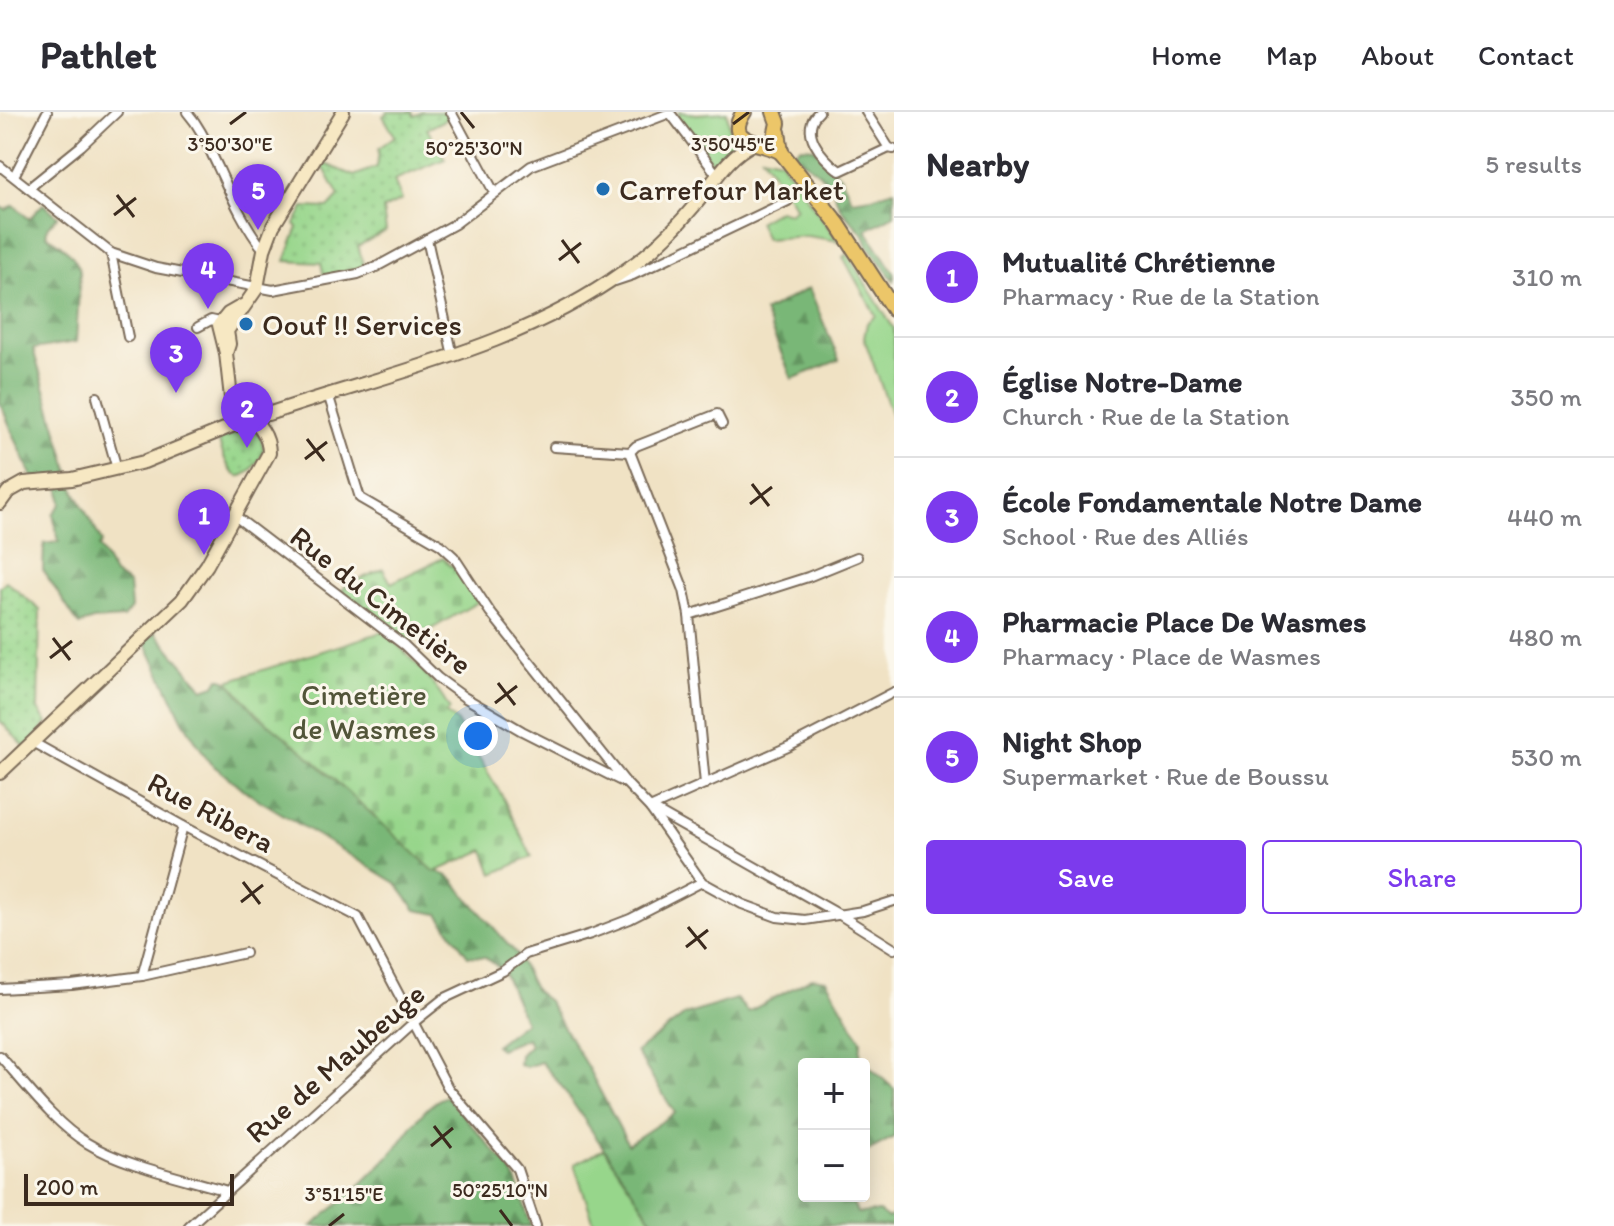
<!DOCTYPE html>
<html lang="en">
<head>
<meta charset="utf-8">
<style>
  :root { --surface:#fff; --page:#f2f2f3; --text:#2b2b33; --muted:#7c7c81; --line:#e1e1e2; --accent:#7c3aed }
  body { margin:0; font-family:Itim,sans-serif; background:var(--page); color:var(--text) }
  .controls { position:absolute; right:24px; bottom:24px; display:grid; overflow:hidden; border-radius:8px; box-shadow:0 4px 20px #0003 }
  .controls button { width:72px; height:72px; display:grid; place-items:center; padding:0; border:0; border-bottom:2px solid var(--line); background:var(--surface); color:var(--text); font:40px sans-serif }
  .scale { position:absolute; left:24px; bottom:20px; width:210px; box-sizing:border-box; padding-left:8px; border:4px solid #3b2a1e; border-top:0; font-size:22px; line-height:28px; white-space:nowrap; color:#3b2a1e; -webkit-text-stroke:6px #fbf7ec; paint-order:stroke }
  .you { position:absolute; left:478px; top:624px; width:28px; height:28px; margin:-20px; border:6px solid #fff; border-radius:50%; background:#1a73e8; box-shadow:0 0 0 12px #1a73e833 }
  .badge { display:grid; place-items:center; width:52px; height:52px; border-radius:50%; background:var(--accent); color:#fff; font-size:26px; font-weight:700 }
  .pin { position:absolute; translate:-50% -66px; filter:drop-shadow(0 2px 4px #0008) }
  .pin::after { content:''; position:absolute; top:42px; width:28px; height:24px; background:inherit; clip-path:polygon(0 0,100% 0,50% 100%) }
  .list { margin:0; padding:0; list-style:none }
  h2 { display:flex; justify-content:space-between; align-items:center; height:104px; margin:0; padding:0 32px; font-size:34px }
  h2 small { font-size:26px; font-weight:400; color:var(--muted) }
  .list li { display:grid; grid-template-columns:52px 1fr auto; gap:24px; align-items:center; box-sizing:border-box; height:120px; padding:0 32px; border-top:2px solid var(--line) }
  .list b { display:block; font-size:30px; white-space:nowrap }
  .list p { margin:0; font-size:26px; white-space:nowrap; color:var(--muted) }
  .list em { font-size:26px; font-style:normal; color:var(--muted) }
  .actions { display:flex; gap:16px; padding:24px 32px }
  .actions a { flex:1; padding:18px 0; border:2px solid var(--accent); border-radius:8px; text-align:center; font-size:28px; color:var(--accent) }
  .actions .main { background:var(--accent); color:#fff }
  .map { position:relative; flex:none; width:894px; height:1114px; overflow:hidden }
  header { display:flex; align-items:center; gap:48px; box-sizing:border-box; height:112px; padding:0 40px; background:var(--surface); border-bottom:2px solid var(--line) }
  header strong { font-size:38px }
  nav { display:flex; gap:44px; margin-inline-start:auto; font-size:28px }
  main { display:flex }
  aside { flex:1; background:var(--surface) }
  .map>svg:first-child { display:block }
  .grass { fill:#97d68b; stroke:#698054; stroke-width:2 }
  .forest { fill:url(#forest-firs); stroke:#5a704a; stroke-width:2 }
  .cemetery { fill:url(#cemetery-stones); stroke:#698054; stroke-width:2 }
  .park { fill:url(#park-dots); stroke:#698054; stroke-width:2 }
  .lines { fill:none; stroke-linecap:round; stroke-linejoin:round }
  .street-casing { stroke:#7a6a58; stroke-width:12 }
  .secondary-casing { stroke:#7a6a58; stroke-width:16 }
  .primary-casing { stroke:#7a6a58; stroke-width:18 }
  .street { stroke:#fff; stroke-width:8 }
  .secondary { stroke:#f7e8c3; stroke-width:12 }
  .primary { stroke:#ecc669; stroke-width:14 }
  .ticks { fill:none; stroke:#3b2a1e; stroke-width:3 }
  .poi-dot { fill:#1f6fb2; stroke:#fbf7ec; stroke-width:3 }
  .labels { text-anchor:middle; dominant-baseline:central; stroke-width:6; stroke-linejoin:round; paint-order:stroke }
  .poi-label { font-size:30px; fill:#3b2a1e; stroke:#fbf7ec; text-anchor:start }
  .street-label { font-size:30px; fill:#3b2a1e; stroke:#fbf7ec }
  .park-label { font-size:30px; fill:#525539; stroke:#fbf7ec }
  .ticks-label { font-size:20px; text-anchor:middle; fill:#3b2a1e; stroke:#fbf7ec; stroke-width:6; stroke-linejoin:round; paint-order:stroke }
</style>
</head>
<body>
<header>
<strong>Pathlet</strong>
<nav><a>Home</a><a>Map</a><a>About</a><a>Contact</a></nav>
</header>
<main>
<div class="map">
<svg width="894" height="1114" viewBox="0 0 894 1114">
  <defs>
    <pattern id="forest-firs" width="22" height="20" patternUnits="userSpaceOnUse" patternTransform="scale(2)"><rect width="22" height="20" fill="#79b777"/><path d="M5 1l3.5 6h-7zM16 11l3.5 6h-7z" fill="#649561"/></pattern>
    <pattern id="cemetery-stones" width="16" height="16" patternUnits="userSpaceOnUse" patternTransform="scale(2)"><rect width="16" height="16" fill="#97d68b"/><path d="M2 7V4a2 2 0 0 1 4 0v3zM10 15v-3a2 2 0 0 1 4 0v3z" fill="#83b878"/></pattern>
    <pattern id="park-dots" width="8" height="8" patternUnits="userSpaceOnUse" patternTransform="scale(2)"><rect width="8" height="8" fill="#97d68b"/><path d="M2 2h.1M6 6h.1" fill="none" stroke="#83b878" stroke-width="1.8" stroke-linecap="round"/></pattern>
  </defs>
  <rect width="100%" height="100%" fill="#fbf7ec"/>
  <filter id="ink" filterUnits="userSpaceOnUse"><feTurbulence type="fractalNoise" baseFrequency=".0125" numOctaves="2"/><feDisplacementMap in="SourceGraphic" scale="16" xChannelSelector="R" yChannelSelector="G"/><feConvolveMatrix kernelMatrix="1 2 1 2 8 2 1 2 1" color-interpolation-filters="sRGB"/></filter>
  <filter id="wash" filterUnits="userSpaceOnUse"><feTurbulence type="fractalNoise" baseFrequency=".006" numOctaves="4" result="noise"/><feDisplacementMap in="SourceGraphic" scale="32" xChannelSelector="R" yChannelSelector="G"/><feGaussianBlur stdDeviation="1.8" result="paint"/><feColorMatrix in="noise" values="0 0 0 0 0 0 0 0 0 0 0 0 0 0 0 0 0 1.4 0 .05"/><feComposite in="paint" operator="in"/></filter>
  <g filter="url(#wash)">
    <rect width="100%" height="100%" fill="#f0e2c4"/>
    <g class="grass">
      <polygon points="679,0 697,2 727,0 732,32 720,48 710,49 678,5"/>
      <polygon points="762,44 780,48 838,129 807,124 766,127 758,110 779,98 789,101 796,96"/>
      <polygon points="847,142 894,217 894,309 864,226 867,211 876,204 843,145"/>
      <polygon points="604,1037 655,1112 672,1111 672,1114 595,1114 574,1052"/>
    </g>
    <g class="forest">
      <polygon points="801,35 814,36 841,65 852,88 872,85 894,78 894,103 866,118 894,161 894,169 868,134 864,123 841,97 833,79 820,62 793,41"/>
      <path d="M43 92 58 104 48 115 46 123C60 133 76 142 80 160L76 230 33 237 75 380 102 430 99 435 114 462 129 472 131 496 123 506 93 508 79 513 43 458 44 432 59 430 53 402 61 392 60 369 32 365 0 291V94L6 98 14 93 29 107Z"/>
      <polygon points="809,176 839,248 792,267 764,200"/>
      <path d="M155 520 203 577 215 573 219 566 228 569 258 603 303 639 435 759C447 763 454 765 459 776L516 841 535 879 548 889 589 958 628 1032 675 1001 636 940 685 903 736 887 748 900 812 866 826 868 861 928 860 946 894 977V1025L864 1041V952H804V1084H850L857 1101 879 1100 887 1106 894 1104V1114L655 1112 560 972 541 950 526 955 519 952 520 943 530 933 527 926 500 937 495 933 525 910 503 859 485 845 468 844 438 802 416 798 396 771 251 683 210 651 183 609 145 530Z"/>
      <path d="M446 984 509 1056 517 1070 531 1114H312C341 1090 370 1066 395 1037 411 1018 422 994 446 984Z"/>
    </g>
    <g class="cemetery">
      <polygon points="443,446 450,454 453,453 478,490 407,531 341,479 346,473 383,457 391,471"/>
      <path d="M382 520C410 542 432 566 450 598L445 601 457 610 501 682 532 745 493 762 484 738 435 760 303 639 258 603 228 569Z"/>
    </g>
    <g class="park">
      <polygon points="388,0 412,0 414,4 422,0 449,0 451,5 427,17 445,47 394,68 402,88 383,97 386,119 358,134 364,155 324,165 321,151 285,149 298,115 295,112 304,95 328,96 339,84 325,58 315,51 316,48 354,64 377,55 379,36 395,24 383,4"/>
      <path d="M252 316 260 323 264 339C239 383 229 363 218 327Z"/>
      <polygon points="6,469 40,498 38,597 47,611 26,636 0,609 0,475"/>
    </g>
  </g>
  <g filter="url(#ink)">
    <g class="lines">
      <g class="street-casing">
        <g id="street">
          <path d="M187 0C202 17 208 35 218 55 231 83 245 115 264 138"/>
          <polyline points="451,0 494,80"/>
          <path d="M819 0C798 19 822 46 840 59L889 36"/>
          <polyline points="866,0 889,36 893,37"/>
          <polyline points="0,54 111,141 156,156 273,178 358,162 376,155 455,112 531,54 670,1 718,64"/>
          <polyline points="14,64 47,0"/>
          <polyline points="29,76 81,34 117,0"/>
          <polyline points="427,127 453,244"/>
          <polyline points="111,141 128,225"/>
          <polyline points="615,169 633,163 788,89"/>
          <polyline points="198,215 211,208 220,210"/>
          <polyline points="328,282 360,386 441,433 454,445 490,500 627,672 650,696 702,770 742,792 777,805 805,808 863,799 894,789"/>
          <polyline points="97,285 117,357"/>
          <polyline points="554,335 630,340"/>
          <polyline points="235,404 404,533 438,566 464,585 522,619 623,670"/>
          <polyline points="689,503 684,478 630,340 636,334 717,302 722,312"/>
          <polyline points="34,631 183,714 358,805 448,976 517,1057 536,1114"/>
          <polyline points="705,672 689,503 808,465 857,445"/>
          <polyline points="650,696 790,634 894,580"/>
          <polyline points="651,696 840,803 894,837"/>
          <polyline points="142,864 183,714"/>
          <polyline points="0,877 72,873 142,864 245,841"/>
          <path d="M0 944C25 972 55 1012 87 1031 124 1054 185 1066 227 1079"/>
          <polyline points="189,1114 413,911 443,887 503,859 526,842 591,822 630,807 702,770"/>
        </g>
      </g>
      <g class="secondary-casing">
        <g id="secondary">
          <polyline points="226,241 229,232 227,219 257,176 264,138 273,114 343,0"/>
          <polyline points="237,313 233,304 226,241 219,213 228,202 242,194"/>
          <path d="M0 391 8 380 24 371 72 367 144 350 261 302H268C388 261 518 236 623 160 650 142 674 118 694 94 712 73 727 44 753 32"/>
          <path d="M0 661 182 488 207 453 269 341C269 314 244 302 231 281"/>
        </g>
      </g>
      <g class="primary-casing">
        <g id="primary">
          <path d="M744 0C722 33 765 29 781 40"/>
          <polyline points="774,0 778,11 775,25"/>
          <polyline points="778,20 781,40 838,112 894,198"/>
        </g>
      </g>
      <use href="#street" class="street"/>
      <use href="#secondary" class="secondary"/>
      <use href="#primary" class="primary"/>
    </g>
  </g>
  <path class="ticks" d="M461 0 474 16M230 12 246 0M733 12 749 0M117 83 134 105M114 103 136 86M562 128 579 151M559 148 581 131M307 327 324 349M305 347 327 330M752 372 769 394M750 392 772 375M53 526 70 548M50 546 72 529M498 571 515 593M495 591 517 574M243 770 260 792M241 790 263 773M688 815 706 837M686 835 708 818M434 1014 451 1036M431 1034 453 1016M500 1098 512 1114M329 1114 344 1102"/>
  <g class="poi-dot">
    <circle cx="603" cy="77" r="8"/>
    <circle cx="246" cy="212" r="8"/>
  </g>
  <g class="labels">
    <g class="poi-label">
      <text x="619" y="77">Carrefour Market</text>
      <text x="262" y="212">Oouf !! Services</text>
    </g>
    <g class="street-label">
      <text transform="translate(381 488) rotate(38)">Rue du Cimetière</text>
      <text transform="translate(211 700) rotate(28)">Rue Ribera</text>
      <text transform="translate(335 951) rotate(-41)">Rue de Maubeuge</text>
    </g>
    <g class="park-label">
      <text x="364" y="582">Cimetière<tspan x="364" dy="34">de Wasmes</tspan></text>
    </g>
  </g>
  <g class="ticks-label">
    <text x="230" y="39">3°50'30"E</text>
    <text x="733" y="39">3°50'45"E</text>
    <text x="474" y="43">50°25'30"N</text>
    <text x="500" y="1085">50°25'10"N</text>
    <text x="344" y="1089">3°51'15"E</text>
  </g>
</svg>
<div class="controls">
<button>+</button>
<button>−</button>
</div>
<div class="scale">200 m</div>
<div class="you"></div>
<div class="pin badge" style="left:204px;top:443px">1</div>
<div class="pin badge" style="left:247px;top:336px">2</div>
<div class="pin badge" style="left:176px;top:281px">3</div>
<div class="pin badge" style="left:208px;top:197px">4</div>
<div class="pin badge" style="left:258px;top:118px">5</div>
</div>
<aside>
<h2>Nearby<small>5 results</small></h2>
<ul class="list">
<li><span class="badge">1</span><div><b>Mutualité Chrétienne</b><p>Pharmacy · Rue de la Station</p></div><em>310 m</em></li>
<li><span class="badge">2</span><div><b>Église Notre-Dame</b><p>Church · Rue de la Station</p></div><em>350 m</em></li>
<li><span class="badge">3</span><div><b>École Fondamentale Notre Dame</b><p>School · Rue des Alliés</p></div><em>440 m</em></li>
<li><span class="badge">4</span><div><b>Pharmacie Place De Wasmes</b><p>Pharmacy · Place de Wasmes</p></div><em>480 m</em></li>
<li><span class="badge">5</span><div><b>Night Shop</b><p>Supermarket · Rue de Boussu</p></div><em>530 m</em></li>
</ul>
<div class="actions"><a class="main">Save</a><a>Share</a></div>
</aside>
</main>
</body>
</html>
